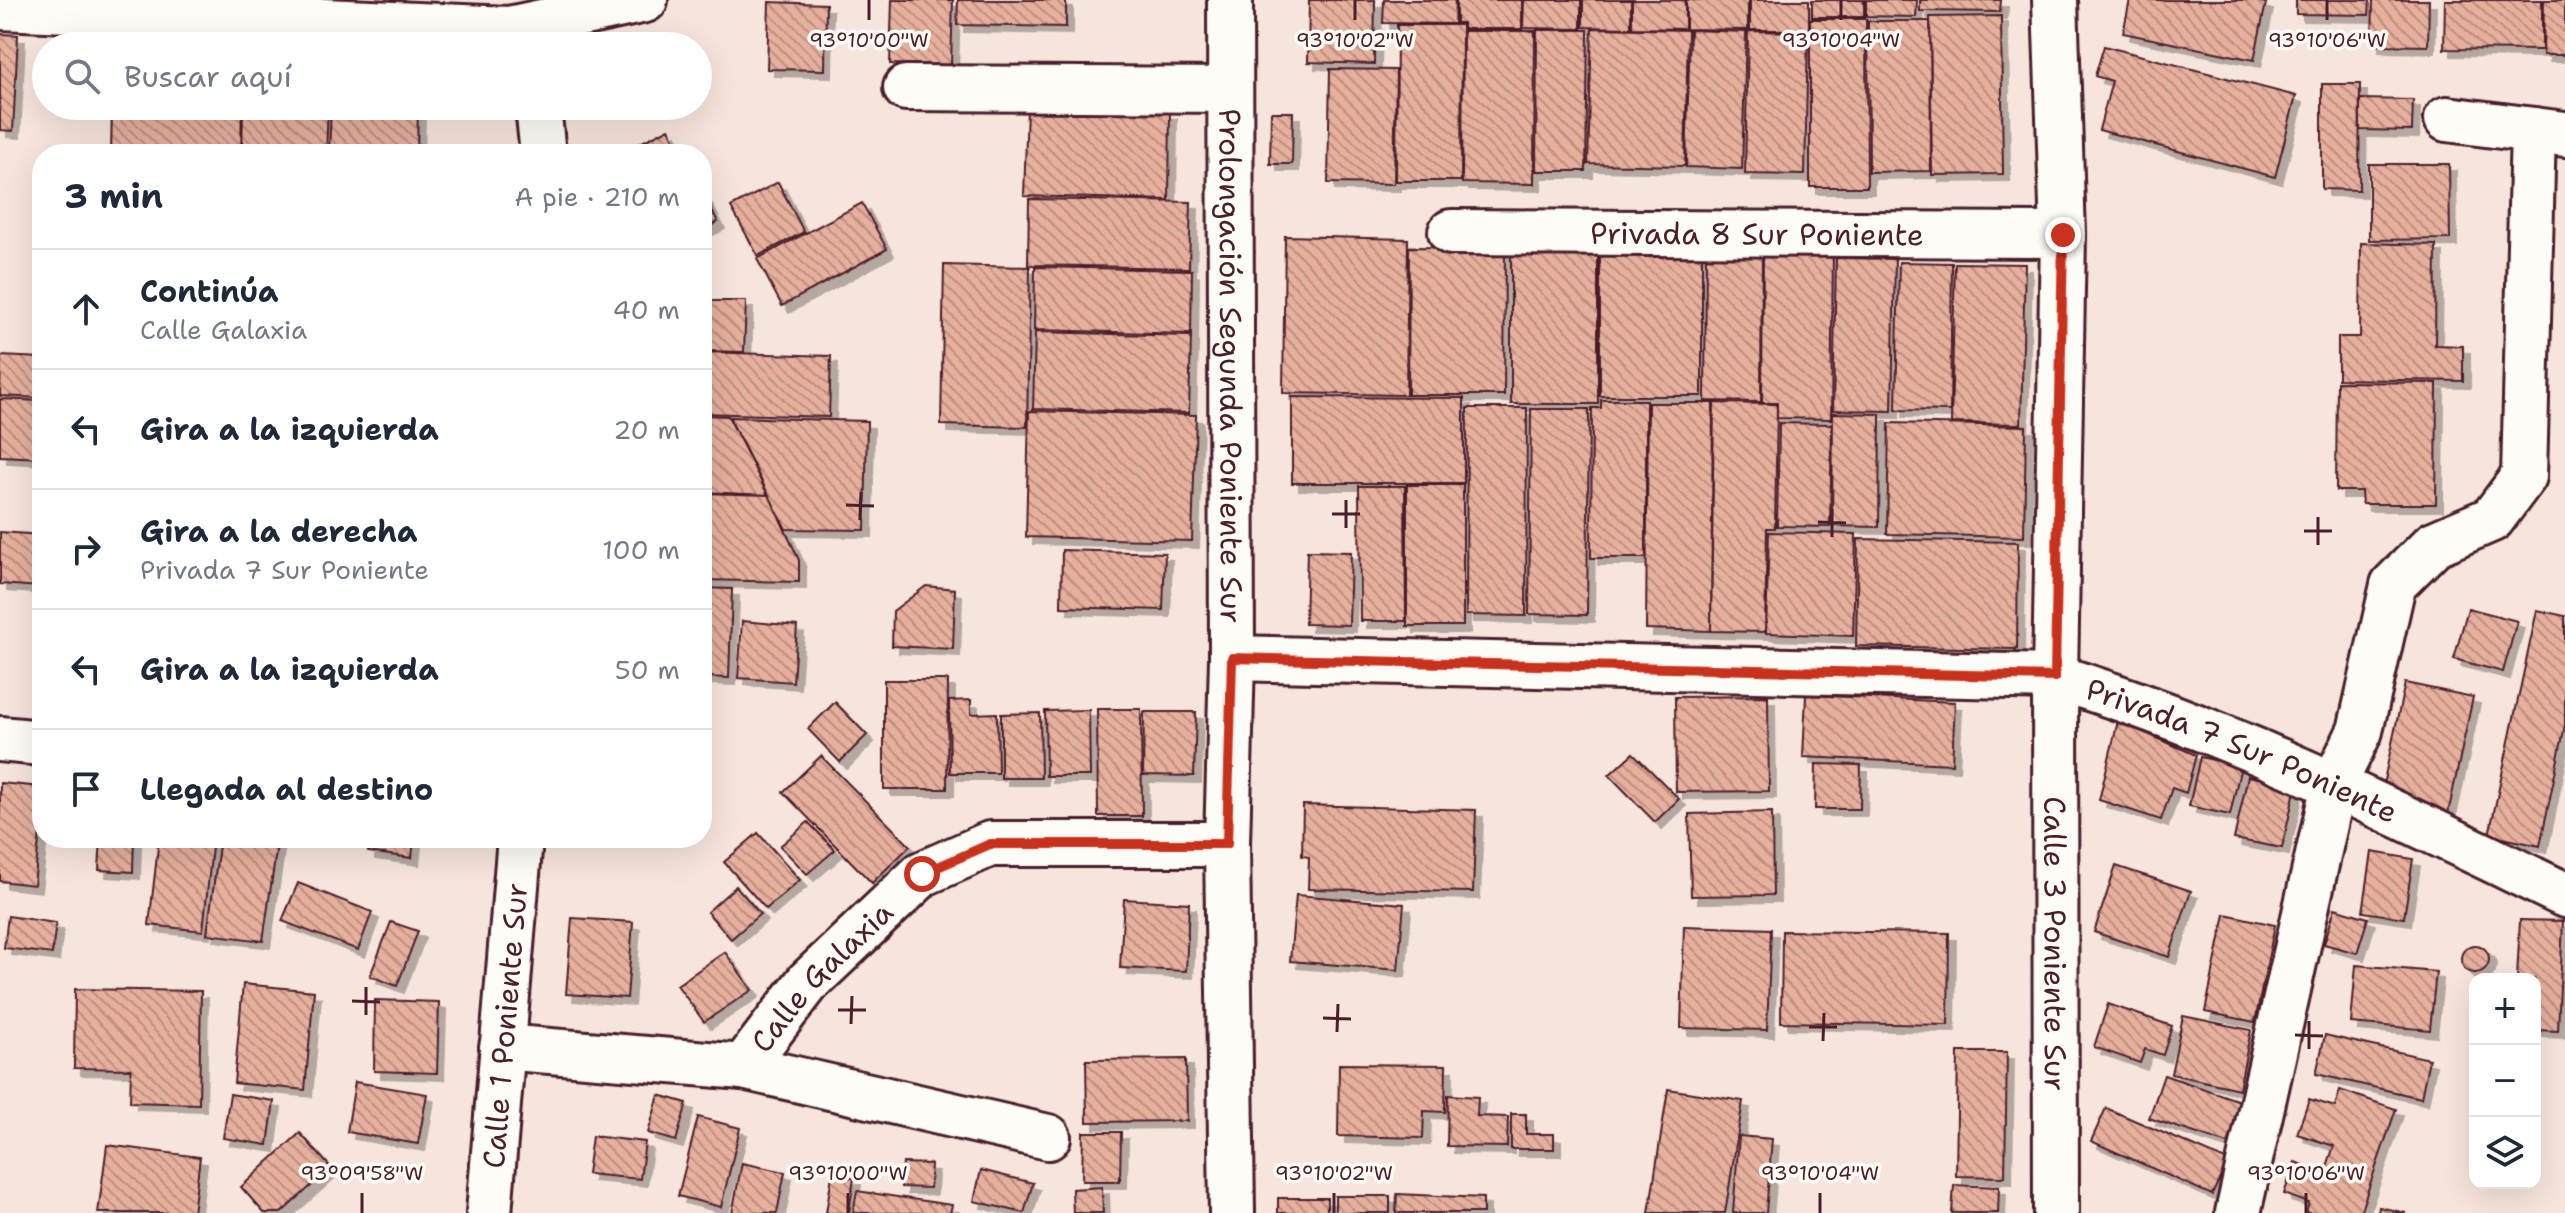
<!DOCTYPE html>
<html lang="es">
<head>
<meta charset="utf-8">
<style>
  :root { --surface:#fff; --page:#f2f2f3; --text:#1f2937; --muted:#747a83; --line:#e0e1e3 }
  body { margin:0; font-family:"Shantell Sans",sans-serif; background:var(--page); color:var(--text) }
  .controls { position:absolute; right:24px; bottom:24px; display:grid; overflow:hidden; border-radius:16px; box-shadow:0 8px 32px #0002 }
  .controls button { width:72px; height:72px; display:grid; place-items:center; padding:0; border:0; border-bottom:2px solid var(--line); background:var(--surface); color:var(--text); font:40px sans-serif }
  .stop { position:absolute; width:24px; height:24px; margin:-18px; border:6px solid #c8321e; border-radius:50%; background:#fff }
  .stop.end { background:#c8321e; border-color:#fff; box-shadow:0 2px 8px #0008 }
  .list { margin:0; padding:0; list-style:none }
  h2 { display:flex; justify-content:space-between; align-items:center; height:104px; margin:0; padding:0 32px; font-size:34px }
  h2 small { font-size:26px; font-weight:400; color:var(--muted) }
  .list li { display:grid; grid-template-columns:52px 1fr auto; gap:24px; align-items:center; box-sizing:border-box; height:120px; padding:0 32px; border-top:2px solid var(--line) }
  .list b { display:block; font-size:30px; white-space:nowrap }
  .list p { margin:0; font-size:26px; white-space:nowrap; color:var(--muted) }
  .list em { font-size:26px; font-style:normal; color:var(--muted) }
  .icon { flex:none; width:44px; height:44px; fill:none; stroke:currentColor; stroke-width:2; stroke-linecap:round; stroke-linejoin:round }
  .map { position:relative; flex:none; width:2565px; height:1213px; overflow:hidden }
  .search { position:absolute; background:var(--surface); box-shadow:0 8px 32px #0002; left:32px; top:32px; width:680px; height:88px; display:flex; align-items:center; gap:20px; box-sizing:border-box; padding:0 28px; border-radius:44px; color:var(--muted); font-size:30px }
  .panel { position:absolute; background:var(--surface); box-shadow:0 8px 32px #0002; left:32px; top:144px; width:680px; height:704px; border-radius:32px }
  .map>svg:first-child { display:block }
  .building { fill:url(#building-back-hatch); stroke:#4a1f2b; stroke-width:2; filter:url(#shadow) }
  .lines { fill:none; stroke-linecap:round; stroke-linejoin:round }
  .minor-casing { stroke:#4a1f2b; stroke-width:50 }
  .minor { stroke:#fdfcf7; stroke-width:44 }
  .route { stroke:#c8321e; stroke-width:10 }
  .ticks { fill:none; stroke:#4a1f2b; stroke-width:3 }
  .labels { text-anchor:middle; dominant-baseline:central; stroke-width:7; stroke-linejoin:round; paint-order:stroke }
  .street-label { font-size:30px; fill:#4a1f2b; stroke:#fdfcf7 }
  .ticks-label { font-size:20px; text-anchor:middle; fill:#4a1f2b; stroke:#fdfcf7; stroke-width:7; stroke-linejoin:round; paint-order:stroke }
</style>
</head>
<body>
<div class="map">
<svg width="2565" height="1213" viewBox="0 0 2565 1213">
  <defs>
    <pattern id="building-back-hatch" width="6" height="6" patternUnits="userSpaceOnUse" patternTransform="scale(2)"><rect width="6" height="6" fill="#e7b09d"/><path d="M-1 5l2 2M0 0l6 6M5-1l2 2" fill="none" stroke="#bd8f80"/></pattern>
    <filter id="shadow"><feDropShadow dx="7" dy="7" stdDeviation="0" flood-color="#0004"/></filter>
  </defs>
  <rect width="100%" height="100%" fill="#f6e5dc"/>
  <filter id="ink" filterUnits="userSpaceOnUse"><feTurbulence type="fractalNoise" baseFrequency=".0125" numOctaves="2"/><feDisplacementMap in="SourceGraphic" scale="16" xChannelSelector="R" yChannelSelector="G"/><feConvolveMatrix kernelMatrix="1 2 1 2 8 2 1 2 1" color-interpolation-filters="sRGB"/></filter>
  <g filter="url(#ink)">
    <g class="building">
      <polygon points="892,0 953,0 951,65 890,64"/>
      <polygon points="958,0 1066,0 1066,27 957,25"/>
      <polygon points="1309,0 1375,0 1374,64 1308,62"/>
      <polygon points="1384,0 1455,0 1454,24 1383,23"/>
      <polygon points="1456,0 1522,0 1522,29 1463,29 1463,23 1456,23"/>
      <polygon points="1524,0 1581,0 1581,29 1523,28"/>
      <polygon points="1583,0 1631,0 1631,28 1583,27"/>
      <polygon points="1632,0 1685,0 1685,29 1632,28"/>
      <polygon points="1686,0 1748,0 1748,30 1686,29"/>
      <rect x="1750" y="0" width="59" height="30"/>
      <rect x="1812" y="0" width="52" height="17"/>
      <polygon points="1866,0 1917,0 1916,17 1866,16"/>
      <polygon points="1920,0 2001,0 2000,12 1920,11"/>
      <polygon points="2130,0 2251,0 2266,3 2254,60 2123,33"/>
      <polygon points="2296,0 2370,0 2369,15 2296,14"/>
      <polygon points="2373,0 2429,0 2428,46 2372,45"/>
      <polygon points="2445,0 2542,0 2542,50 2444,49"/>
      <polygon points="2544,0 2565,0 2565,55 2543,55"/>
      <polygon points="769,2 826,4 825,70 767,69"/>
      <polygon points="2001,16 2003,174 1932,175 1930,17"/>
      <polygon points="1810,19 1866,19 1867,187 1810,187"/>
      <polygon points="1868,21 1930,21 1931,171 1869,172"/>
      <polygon points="1397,25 1462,25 1461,181 1396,181"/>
      <polygon points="1592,28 1688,30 1685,166 1588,164"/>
      <polygon points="1537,30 1588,30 1586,171 1536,171"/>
      <polygon points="1690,30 1746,32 1742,169 1686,167"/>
      <polygon points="1463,31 1535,31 1534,184 1462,183"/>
      <polygon points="1748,31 1808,32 1805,175 1745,174"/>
      <polygon points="0,34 18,35 13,131 0,130"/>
      <polygon points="65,42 107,44 107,46 65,46"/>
      <polygon points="114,42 244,46 114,46"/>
      <polygon points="2104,46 2296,96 2275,177 2099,130 2112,81 2095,76"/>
      <polygon points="1330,69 1396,70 1394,184 1328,183"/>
      <polygon points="2322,84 2360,84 2359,190 2322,189"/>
      <polygon points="2360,99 2413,100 2412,131 2360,130"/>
      <polygon points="112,106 242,106 241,154 111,154"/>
      <polygon points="243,106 328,106 326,154 242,154"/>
      <polygon points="331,106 418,106 417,154 329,154"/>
      <polygon points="1027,108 1170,112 1169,200 1024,196"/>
      <polygon points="1271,112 1293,112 1292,164 1270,164"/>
      <polygon points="669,128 682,154 619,154"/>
      <polygon points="2369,164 2449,164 2450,239 2369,240"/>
      <polygon points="778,182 804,232 758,256 731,207"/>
      <polygon points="702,192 718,222 702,230"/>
      <polygon points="1029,199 1191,202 1189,268 1028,265"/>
      <polygon points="862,203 887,249 782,306 757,259"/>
      <polygon points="1285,236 1408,239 1406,395 1283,393"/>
      <polygon points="2361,243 2436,245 2435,345 2463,346 2463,381 2338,379 2338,337 2360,337"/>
      <polygon points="1409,247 1505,248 1504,395 1408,395"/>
      <rect x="1600" y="247" width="102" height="149"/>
      <polygon points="1706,248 1762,249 1761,402 1705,401"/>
      <rect x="1511" y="250" width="87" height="154"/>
      <polygon points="1763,252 1833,252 1831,419 1777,418 1777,403 1762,403"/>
      <polygon points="1836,258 1895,259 1892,411 1833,410"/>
      <polygon points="1899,262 1952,263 1950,411 1896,410"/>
      <polygon points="1955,263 2025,264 2021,424 1951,423"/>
      <polygon points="944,265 1030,267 1027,427 941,425"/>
      <polygon points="1035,267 1192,270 1191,334 1034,330"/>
      <polygon points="702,301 746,301 744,352 702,351"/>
      <polygon points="1035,332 1191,336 1189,413 1033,409"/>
      <polygon points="704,352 831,356 829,417 702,413"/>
      <polygon points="1,356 42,358 42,398 0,396"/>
      <polygon points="2337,382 2437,383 2436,504 2362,504 2361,491 2336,491"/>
      <polygon points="1292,397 1464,398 1464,483 1292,483"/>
      <polygon points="0,399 42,401 42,458 0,456"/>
      <polygon points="1601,400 1646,400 1646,558 1591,558 1592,408 1601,408"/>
      <polygon points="1648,403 1713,403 1711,631 1646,629"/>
      <polygon points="1714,403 1777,404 1775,528 1767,528 1765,632 1711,631"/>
      <polygon points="1467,408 1527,408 1526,616 1466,615"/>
      <polygon points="1531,409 1589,409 1587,615 1529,614"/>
      <polygon points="1029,411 1196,415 1192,541 1026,537"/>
      <polygon points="1833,413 1880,414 1879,527 1832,526"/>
      <polygon points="702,415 728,416 768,495 702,492"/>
      <polygon points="729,417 867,421 865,530 786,529"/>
      <polygon points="1779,423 1832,424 1830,527 1777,526"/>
      <polygon points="1889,423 2026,426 2024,537 1887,534"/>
      <rect x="1407" y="485" width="56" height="141"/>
      <polygon points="1359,486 1405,486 1406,621 1360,621"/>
      <polygon points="702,493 769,495 799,560 799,582 702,580"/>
      <polygon points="0,532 42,535 40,587 0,584"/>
      <polygon points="1769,532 1856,534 1853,636 1766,633"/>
      <polygon points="1858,539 2018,542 2017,649 1856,646"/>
      <polygon points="1062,550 1165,553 1163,610 1061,607"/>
      <polygon points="1307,551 1351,552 1349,625 1305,624"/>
      <polygon points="926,586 955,589 953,649 892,646 893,611"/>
      <polygon points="702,588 732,589 729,678 702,677"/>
      <polygon points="2468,608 2517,621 2503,672 2454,659"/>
      <polygon points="2537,610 2565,616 2565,725 2540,846 2489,835"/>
      <polygon points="742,621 797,626 793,682 738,678"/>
      <polygon points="884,680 948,680 947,789 884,789"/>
      <polygon points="2405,683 2473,697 2448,814 2380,799"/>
      <polygon points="1806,695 1955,702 1952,764 1803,757"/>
      <polygon points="1768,696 1769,791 1676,792 1675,697"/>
      <polygon points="971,700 971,714 997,713 998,773 950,773 949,701"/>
      <polygon points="835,702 867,735 840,762 808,729"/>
      <polygon points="1097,709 1141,709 1142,816 1098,816"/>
      <polygon points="1089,710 1090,776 1046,776 1045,711"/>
      <polygon points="1144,712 1196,712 1194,776 1143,775"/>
      <polygon points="1040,713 1041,778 1001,778 1001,714"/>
      <polygon points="2118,721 2196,755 2186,793 2172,788 2161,820 2099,800"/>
      <polygon points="1633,753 1679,799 1655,822 1609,775"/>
      <polygon points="821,756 910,846 872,883 783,792"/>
      <polygon points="2200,757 2241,766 2230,815 2189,806"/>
      <polygon points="1816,764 1861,765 1860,809 1815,809"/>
      <polygon points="2248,776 2296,786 2282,848 2234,839"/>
      <polygon points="0,783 42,787 42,814 34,885 0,881"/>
      <polygon points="1303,805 1476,810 1473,892 1308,889 1309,857 1302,856"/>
      <polygon points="1772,812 1773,895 1691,896 1689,814"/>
      <polygon points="808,822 835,850 807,874 780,846"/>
      <polygon points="758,833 800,880 766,909 724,862"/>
      <polygon points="101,838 134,838 133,872 99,870"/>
      <polygon points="159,838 213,838 203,931 149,925"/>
      <polygon points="220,838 278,838 263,941 207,934"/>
      <polygon points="370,838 414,838 412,858 368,852"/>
      <polygon points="2372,852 2413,859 2404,918 2363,912"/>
      <polygon points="2116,866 2191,891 2169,957 2094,932"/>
      <polygon points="298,883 372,912 358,950 282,921"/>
      <polygon points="736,886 760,914 731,939 707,912"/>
      <polygon points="1296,895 1404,904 1398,970 1290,961"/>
      <polygon points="1124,899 1189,903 1186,971 1120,968"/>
      <polygon points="2335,908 2368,918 2357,953 2324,944"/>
      <polygon points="2225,914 2275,925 2255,1022 2205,1012"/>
      <polygon points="8,916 56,923 52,954 4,948"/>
      <polygon points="572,918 633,922 627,998 566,994"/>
      <polygon points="2520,920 2563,921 2558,1031 2535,1030 2535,979 2517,979"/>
      <polygon points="391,922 418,931 397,986 370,976"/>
      <polygon points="1684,926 1771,929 1767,1030 1681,1028"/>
      <polygon points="1782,931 1949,933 1948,1025 1781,1022"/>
      <circle cx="2475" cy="959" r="14"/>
      <polygon points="725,952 752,990 704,1022 677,985"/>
      <polygon points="2356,965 2436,972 2430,1030 2351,1023"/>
      <polygon points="243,984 314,991 305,1090 234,1083"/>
      <polygon points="75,989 201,991 199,1104 130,1102 131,1069 74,1068"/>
      <polygon points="375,1000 439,1002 437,1073 374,1071"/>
      <polygon points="2108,1004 2172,1026 2163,1055 2145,1049 2140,1063 2094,1047"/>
      <polygon points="2183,1016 2251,1030 2239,1089 2171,1074"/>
      <polygon points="2325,1035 2429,1059 2421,1098 2316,1074"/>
      <polygon points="1958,1052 2007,1052 2005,1177 1956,1176"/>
      <polygon points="1186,1059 1187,1121 1087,1122 1086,1060"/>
      <polygon points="1339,1064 1446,1065 1445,1112 1424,1111 1423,1138 1338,1136"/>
      <polygon points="2164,1075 2243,1102 2228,1144 2149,1118"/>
      <polygon points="355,1082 427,1094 418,1144 347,1132"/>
      <polygon points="1668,1089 1743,1101 1725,1213 1649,1213"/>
      <polygon points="2340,1090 2396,1109 2360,1213 2306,1213 2309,1203 2284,1194 2295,1162 2325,1172 2334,1146 2297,1134 2309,1099 2335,1107"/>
      <polygon points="230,1094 274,1101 268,1145 223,1138"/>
      <polygon points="659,1095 687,1103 676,1141 648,1133"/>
      <polygon points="1448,1095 1478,1097 1477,1116 1508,1117 1507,1147 1447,1146"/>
      <polygon points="2106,1108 2228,1161 2212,1195 2091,1141"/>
      <polygon points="1511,1114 1526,1114 1526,1134 1554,1134 1554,1149 1511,1149"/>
      <polygon points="698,1117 740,1128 721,1207 678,1196"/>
      <polygon points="1083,1132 1121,1132 1120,1181 1082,1181"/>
      <polygon points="300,1133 331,1168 281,1213 264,1213 241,1187"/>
      <polygon points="592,1136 645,1142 640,1179 587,1174"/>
      <polygon points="1739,1136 1772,1139 1766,1213 1733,1213"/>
      <polygon points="107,1145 200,1157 193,1213 98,1213"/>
      <polygon points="742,1163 785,1172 777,1213 732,1213"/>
      <polygon points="903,1163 931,1164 930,1188 901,1187"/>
      <polygon points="981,1170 1033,1183 1024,1213 974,1201"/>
      <polygon points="832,1175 854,1178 849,1213 826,1213"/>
      <polygon points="1954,1185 1999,1187 1998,1213 1952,1213"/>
      <polygon points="1102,1187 1103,1213 1073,1213 1072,1189"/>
      <polygon points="857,1191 952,1205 950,1213 853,1213"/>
      <polygon points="1397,1194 1483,1198 1483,1213 1396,1213"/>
      <rect x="1335" y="1196" width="55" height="17"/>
      <rect x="1278" y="1198" width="49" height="15"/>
      <polygon points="2379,1207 2406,1213 2378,1213"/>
    </g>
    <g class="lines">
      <g class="minor-casing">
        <g id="minor">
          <path id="s1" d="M1230 0 1232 658 1227 844 1232 1213"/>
          <path id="s2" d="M2055 0 2063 235 2055 677 2056 1213"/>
          <polyline points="0,7 509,29 645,0"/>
          <polyline points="906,88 1230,90"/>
          <polyline points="535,106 539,116 543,154"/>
          <polyline points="2447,119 2565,134"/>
          <path id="s3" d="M1451 232 2063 235"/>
          <path id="s4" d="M1232 658 2055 677C2232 731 2399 815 2565 895"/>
          <polyline points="0,739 42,743"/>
          <path id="s5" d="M502 1047 743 1067 808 982 922 874 990 844H1227"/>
          <polyline points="743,1067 1048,1137"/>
          <path id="s6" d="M489 1213 520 838"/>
          <polyline points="2238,1213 2334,784 2360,731 2393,585 2434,544 2492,519 2524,476 2533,130"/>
        </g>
      </g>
      <use href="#minor" class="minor"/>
    </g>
  </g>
  <g class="lines" filter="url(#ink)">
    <polyline class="route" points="922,874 990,844 1227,844 1232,658 2055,677 2063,235"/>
  </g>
  <path class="ticks" d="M869 20V0M1355 20V0M1841 20V0M2327 20V0M846 505 874 506M1332 514H1360M860 520 861 492M1818 522 1846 523M1346 528V500M2304 531H2332M1832 537V509M2318 545V517M352 1001 380 1002M838 1010H866M366 1015V987M1323 1018 1351 1019M851 1024 852 996M1809 1027H1837M1337 1032 1338 1004M2295 1035 2323 1036M1823 1041 1824 1013M2309 1049V1021M362 1213V1193M848 1213V1193M1334 1213V1193M1820 1213V1193M2306 1213V1193"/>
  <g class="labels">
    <g class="street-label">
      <text stroke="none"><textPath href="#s3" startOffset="306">Privada 8 Sur Poniente</textPath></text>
      <text stroke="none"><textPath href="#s1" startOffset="366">Prolongación Segunda Poniente Sur</textPath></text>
      <text stroke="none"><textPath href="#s4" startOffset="1024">Privada 7 Sur Poniente</textPath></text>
      <text stroke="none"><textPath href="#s2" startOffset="944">Calle 3 Poniente Sur</textPath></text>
      <text stroke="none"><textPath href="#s5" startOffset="362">Calle Galaxia</textPath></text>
      <text stroke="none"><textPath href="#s6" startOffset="188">Calle 1 Poniente Sur</textPath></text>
    </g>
  </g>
  <g class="ticks-label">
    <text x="869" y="47">93°10'00"W</text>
    <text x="1355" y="47">93°10'02"W</text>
    <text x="1841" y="47">93°10'04"W</text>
    <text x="2327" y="47">93°10'06"W</text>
    <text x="362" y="1180">93°09'58"W</text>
    <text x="848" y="1180">93°10'00"W</text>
    <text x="1334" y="1180">93°10'02"W</text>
    <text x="1820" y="1180">93°10'04"W</text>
    <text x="2306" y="1180">93°10'06"W</text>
  </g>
</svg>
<div class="controls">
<button>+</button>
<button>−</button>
<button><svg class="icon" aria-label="layers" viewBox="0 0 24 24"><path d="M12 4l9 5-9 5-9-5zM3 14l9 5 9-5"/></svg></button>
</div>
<div class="stop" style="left:922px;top:874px"></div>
<div class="stop end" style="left:2063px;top:235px"></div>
<div class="search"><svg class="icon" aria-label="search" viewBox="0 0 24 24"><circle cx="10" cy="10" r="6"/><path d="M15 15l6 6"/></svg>Buscar aquí</div>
<section class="panel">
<h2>3 min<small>A pie · 210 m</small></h2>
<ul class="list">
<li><svg class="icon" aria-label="ahead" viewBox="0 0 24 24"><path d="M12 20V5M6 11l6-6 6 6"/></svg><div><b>Continúa</b><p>Calle Galaxia</p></div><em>40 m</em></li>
<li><svg class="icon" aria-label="left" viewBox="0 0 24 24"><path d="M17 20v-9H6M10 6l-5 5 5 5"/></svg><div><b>Gira a la izquierda</b></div><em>20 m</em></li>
<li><svg class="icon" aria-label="right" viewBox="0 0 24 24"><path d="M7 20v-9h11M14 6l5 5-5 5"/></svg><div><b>Gira a la derecha</b><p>Privada 7 Sur Poniente</p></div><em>100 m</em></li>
<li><svg class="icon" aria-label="left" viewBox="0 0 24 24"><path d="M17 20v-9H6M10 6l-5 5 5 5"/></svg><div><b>Gira a la izquierda</b></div><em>50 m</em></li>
<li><svg class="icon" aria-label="arrive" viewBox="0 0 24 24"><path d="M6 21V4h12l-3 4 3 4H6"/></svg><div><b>Llegada al destino</b></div></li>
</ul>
</section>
</div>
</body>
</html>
